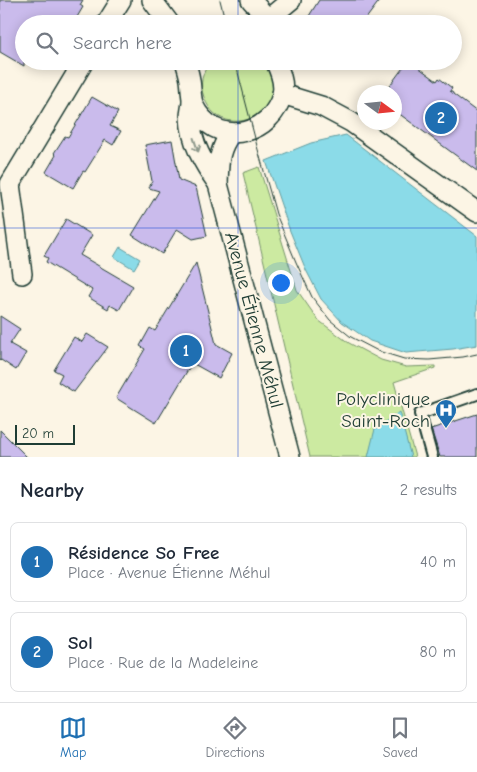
<!DOCTYPE html>
<html lang="en">
<head>
<meta charset="utf-8">
<style>
  :root { --surface:#fff; --page:#f2f2f3; --text:#1f2937; --muted:#747a83; --line:#e0e1e3; --accent:#1f6fb2 }
  body { margin:0; font-family:"Comic Neue",sans-serif; background:var(--page); color:var(--text) }
  .compass { position:absolute; left:357px; top:85px; width:45px; height:45px; border-radius:50%; background:var(--surface); box-shadow:0 2px 12px #0003; rotate:105deg }
  .scale { position:absolute; left:15px; bottom:12px; width:60px; box-sizing:border-box; padding-left:5px; border:2px solid #1f3d34; border-top:0; font-size:14px; line-height:18px; white-space:nowrap; color:#1f3d34; -webkit-text-stroke:4px #fcf5e5; paint-order:stroke }
  .you { position:absolute; left:280px; top:282px; width:18px; height:18px; margin:-12px; border:4px solid #fff; border-radius:50%; background:#1a73e8; box-shadow:0 0 0 8px #1a73e833 }
  .badge { display:grid; place-items:center; width:32px; height:32px; border-radius:50%; background:var(--accent); color:#fff; font-size:16px; font-weight:700 }
  .pin { position:absolute; translate:-50% -50%; border:2px solid #fff; box-shadow:0 1px 5px #0006 }
  .list { margin:0; padding:0; list-style:none }
  h2 { display:flex; justify-content:space-between; align-items:center; height:65px; margin:0; padding:0 20px; font-size:21px }
  h2 small { font-size:16px; font-weight:400; color:var(--muted) }
  .list li { display:grid; grid-template-columns:32px 1fr auto; gap:15px; align-items:center; box-sizing:border-box; height:80px; margin:0 10px 10px; padding:0 10px; border:1px solid var(--line); border-radius:8px }
  .list b { display:block; font-size:19px; white-space:nowrap }
  .list p { margin:0; font-size:16px; white-space:nowrap; color:var(--muted) }
  .list em { font-size:16px; font-style:normal; color:var(--muted) }
  .icon { flex:none; width:28px; height:28px; fill:none; stroke:currentColor; stroke-width:2; stroke-linecap:round; stroke-linejoin:round }
  .map { position:relative; flex:none; width:477px; height:457px; overflow:hidden }
  .search { position:absolute; background:var(--surface); box-shadow:0 2px 12px #0003; left:15px; right:15px; top:15px; height:55px; display:flex; align-items:center; gap:12px; box-sizing:border-box; padding:0 18px; border-radius:28px; color:var(--muted); font-size:19px }
  .sheet { height:245px; background:var(--surface) }
  nav { display:flex; justify-content:space-around; align-items:center; box-sizing:border-box; height:70px; border-top:1px solid var(--line); background:var(--surface); font-size:14px; color:var(--muted) }
  nav a { display:grid; justify-items:center; gap:2px }
  nav .on { color:var(--accent) }
  .map>svg:first-child { display:block }
  .green { fill:#cceaa1; stroke:#76946a }
  .water { fill:#8bdbe8; stroke:#609ca0 }
  .building { fill:#cabbec; stroke:#1f3d34 }
  .lines { fill:none; stroke-linecap:round; stroke-linejoin:round }
  .lane-casing { stroke:#1f3d34; stroke-width:14 }
  .street-casing { stroke:#1f3d34; stroke-width:22 }
  .lane { stroke:#fcf5e5; stroke-width:10 }
  .street { stroke:#fcf5e5; stroke-width:19 }
  .tram { stroke:#1f3d34; stroke-width:1 }
  .oneway { stroke:#8e998c }
  .grid { fill:none; stroke:#1d4ed8; stroke-width:1; stroke-opacity:0.55 }
  .labels { text-anchor:middle; dominant-baseline:central; stroke-width:4; stroke-linejoin:round; paint-order:stroke }
  .street-label { font-size:19px; fill:#1f3d34; stroke:#fcf5e5 }
  .poi-label { font-size:19px; fill:#1f3d34; stroke:#fcf5e5; text-anchor:end }
</style>
</head>
<body>
<div class="map">
<svg width="477" height="457" viewBox="0 0 477 457">
  <rect width="100%" height="100%" fill="#fcf5e5"/>
  <filter id="ink" filterUnits="userSpaceOnUse"><feTurbulence type="fractalNoise" baseFrequency=".02" numOctaves="2"/><feDisplacementMap in="SourceGraphic" scale="10" xChannelSelector="R" yChannelSelector="G"/><feConvolveMatrix kernelMatrix="1 2 1 2 8 2 1 2 1" color-interpolation-filters="sRGB"/></filter>
  <g filter="url(#ink)">
    <g class="green">
      <path d="M211 61H265C299 112 221 147 204 97 199 84 202 72 211 61Z"/>
      <polygon points="259,167 297,290 318,320 349,343 381,360 406,367 435,366 435,368 394,382 415,457 310,457 243,173"/>
    </g>
    <g class="water">
      <polygon points="346,135 477,236 477,345 453,349 406,353 370,341 342,322 321,299 306,270 290,231 266,161 311,143"/>
      <polygon points="120,247 140,259 134,269 114,257"/>
      <polygon points="399,412 411,457 368,457 375,429"/>
    </g>
    <g class="building">
      <polygon points="0,0 83,0 80,5 83,7 73,24 24,24 24,66 0,52"/>
      <polygon points="319,0 380,0 362,24 304,24"/>
      <polygon points="408,61 410,61 437,81 439,78 452,88 450,91 453,93 453,94 477,112 477,171 394,110 394,92 385,92"/>
      <polygon points="92,97 118,112 110,126 121,131 113,145 105,140 85,172 83,171 73,188 46,172 56,155 54,153 65,136 68,137"/>
      <polygon points="172,140 179,180 196,187 207,236 193,239 177,229 162,254 132,235 159,191 149,188 152,181 145,145"/>
      <polygon points="66,219 92,235 80,255 133,286 119,310 110,305 108,309 88,297 92,290 46,262 48,258 44,256"/>
      <polygon points="196,263 216,344 232,353 219,378 192,363 156,423 116,398 145,349 140,346 150,328 155,331"/>
      <polygon points="0,316 20,329 10,344 26,353 16,370 1,360 0,361"/>
      <polygon points="87,334 108,347 74,392 58,382 62,374 54,370 74,337 82,342"/>
      <polygon points="477,414 477,457 440,457 431,429"/>
      <polygon points="0,430 27,457 0,457"/>
    </g>
    <g class="lines">
      <g class="lane-casing">
        <polyline id="lane" points="432,457 420,414 477,394"/>
      </g>
      <g class="street-casing">
        <g id="street">
          <polyline points="152,0 170,24"/>
          <polyline points="251,0 268,19 276,24"/>
          <polyline points="106,24 121,0"/>
          <polyline points="262,24 291,0"/>
          <path d="M185 61C187 67 189 74 190 80 192 93 190 102 198 113 223 148 272 133 282 95 285 83 280 71 275 61"/>
          <polyline points="282,94 321,106 351,122 477,212"/>
          <path d="M192 101C192 106 190 112 190 117 191 143 204 164 218 184"/>
          <path d="M231 133C218 151 219 162 218 184L290 457"/>
          <polyline points="22,274 10,184 84,61"/>
        </g>
      </g>
      <use href="#lane" class="lane"/>
      <use href="#street" class="street"/>
      <g class="tram">
        <polyline points="220,0 226,24"/>
        <polyline points="235,61 257,146 276,214 296,262 312,297 330,320 351,337 378,351 404,359 429,360 463,357 477,354"/>
      </g>
    </g>
    <defs><path id="oneway-shaft" d="M-6 0H5M1.5-3L5.5 0L1.5 3" fill="none" stroke-width="1.6" stroke-linecap="round" stroke-linejoin="round" transform="scale(1.25)"/></defs>
    <use class="oneway" href="#oneway-shaft" transform="translate(196 145) rotate(71)"/>
  </g>
  <path class="grid" d="M238 0V24M238 61V457M0 228H477"/>
  <defs>
    <g id="hospital-pin" transform="scale(1.125)"><path d="M0 17L-7.5 6A9.5 9.5 0 1 1 7.5 6Z" fill="#1f6fb2" stroke="#fcf5e5"/><path d="M-5-5h3v3.5h4V-5h3V5h-3V1.5h-4V5h-3Z" fill="#fff"/></g>
  </defs>
  <g fill-rule="evenodd">
    <use href="#hospital-pin" x="446" y="410"/>
  </g>
  <g class="labels">
    <g class="street-label">
      <text transform="translate(254 320) rotate(75)">Avenue Étienne Méhul</text>
    </g>
    <g class="poi-label">
      <text x="430" y="399">Polyclinique<tspan x="430" dy="22">Saint-Roch</tspan></text>
    </g>
  </g>
</svg>
<svg class="compass" viewBox="-18 -18 36 36"><path d="M0-13l5 13h-10z" fill="#e53935"/><path d="M0 13l5-13h-10z" fill="#747a83"/></svg>
<div class="scale">20 m</div>
<div class="you"></div>
<div class="pin badge" style="left:186px;top:351px">1</div>
<div class="pin badge" style="left:441px;top:118px">2</div>
<div class="search"><svg class="icon" aria-label="search" viewBox="0 0 24 24"><circle cx="10" cy="10" r="6"/><path d="M15 15l6 6"/></svg>Search here</div>
</div>
<section class="sheet">
<h2>Nearby<small>2 results</small></h2>
<ul class="list">
<li><span class="badge">1</span><div><b>Résidence So Free</b><p>Place · Avenue Étienne Méhul</p></div><em>40 m</em></li>
<li><span class="badge">2</span><div><b>Sol</b><p>Place · Rue de la Madeleine</p></div><em>80 m</em></li>
</ul>
</section>
<nav>
<a class="on"><svg class="icon" aria-label="map" viewBox="0 0 24 24"><path d="M3 6l6-2 6 2 6-2v14l-6 2-6-2-6 2zM9 4v14M15 6v14"/></svg>Map</a>
<a><svg class="icon" aria-label="directions" viewBox="0 0 24 24"><path d="M12 3l9 9-9 9-9-9zM9 14v-3h6M13 9l2 2-2 2"/></svg>Directions</a>
<a><svg class="icon" aria-label="saved" viewBox="0 0 24 24"><path d="M7 4h10v16l-5-4-5 4z"/></svg>Saved</a>
</nav>
</body>
</html>
